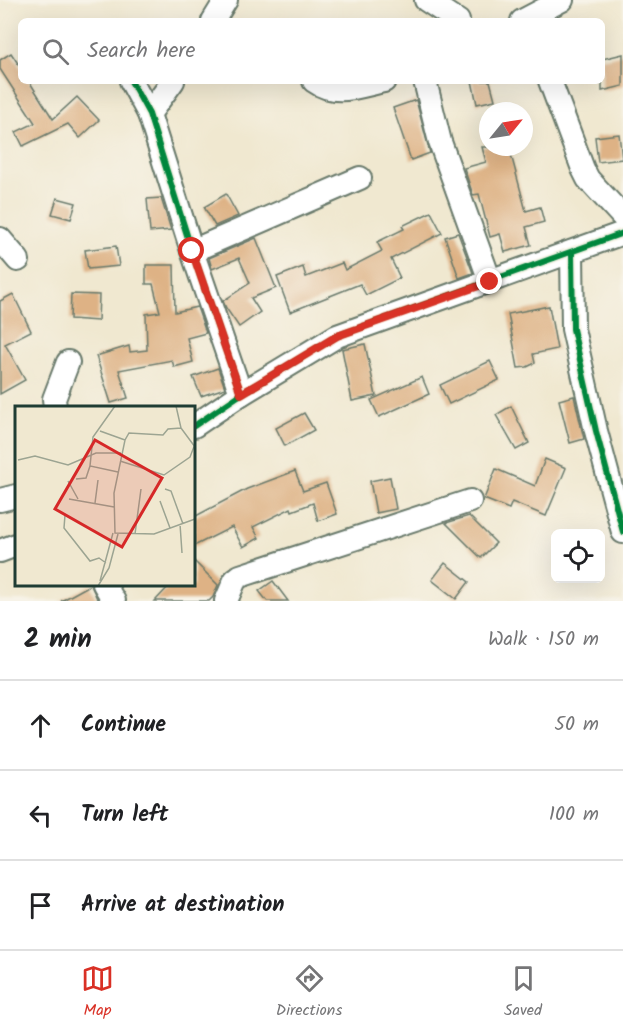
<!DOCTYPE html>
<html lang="en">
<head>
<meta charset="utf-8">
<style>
  :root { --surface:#fff; --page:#f2f2f2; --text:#202124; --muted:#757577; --line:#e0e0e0; --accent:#d93025 }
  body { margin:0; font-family:Kalam,sans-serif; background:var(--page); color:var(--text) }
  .controls { position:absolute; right:18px; bottom:18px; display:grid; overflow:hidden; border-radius:9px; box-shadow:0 6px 24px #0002 }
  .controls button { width:54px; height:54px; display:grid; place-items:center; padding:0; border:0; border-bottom:2px solid var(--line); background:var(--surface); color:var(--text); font:30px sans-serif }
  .compass { position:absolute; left:479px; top:102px; width:54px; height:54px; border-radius:50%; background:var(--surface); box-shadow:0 6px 24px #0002; rotate:60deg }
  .stop { position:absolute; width:18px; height:18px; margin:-14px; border:4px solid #d93025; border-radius:50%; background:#fff }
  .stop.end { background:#d93025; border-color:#fff; box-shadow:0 2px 6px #0008 }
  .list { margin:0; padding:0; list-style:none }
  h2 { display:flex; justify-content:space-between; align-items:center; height:78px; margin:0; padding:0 24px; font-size:26px }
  h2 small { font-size:20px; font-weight:400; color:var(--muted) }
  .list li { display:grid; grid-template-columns:39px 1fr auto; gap:18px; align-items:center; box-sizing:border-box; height:90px; padding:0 24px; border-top:2px solid var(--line) }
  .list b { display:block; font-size:22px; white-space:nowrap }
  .list em { font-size:20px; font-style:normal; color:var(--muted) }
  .icon { flex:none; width:33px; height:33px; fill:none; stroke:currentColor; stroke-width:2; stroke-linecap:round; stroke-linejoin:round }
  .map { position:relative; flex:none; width:623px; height:601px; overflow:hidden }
  .search { position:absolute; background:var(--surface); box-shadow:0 6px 24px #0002; left:18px; right:18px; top:18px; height:66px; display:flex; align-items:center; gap:15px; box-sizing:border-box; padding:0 21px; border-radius:9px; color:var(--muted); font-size:22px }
  .sheet { height:348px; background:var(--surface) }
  nav { display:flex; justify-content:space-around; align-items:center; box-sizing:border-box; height:84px; border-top:2px solid var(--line); background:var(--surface); font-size:16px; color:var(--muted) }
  nav a { display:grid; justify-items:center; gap:3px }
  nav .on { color:var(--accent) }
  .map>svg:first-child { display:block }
  .building { fill:#deb285 }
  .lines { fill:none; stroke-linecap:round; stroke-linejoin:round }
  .minor-casing { stroke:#68796b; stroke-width:26 }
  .minor { stroke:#fff; stroke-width:22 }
  .cycleway-casing { stroke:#f7f3e8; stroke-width:10 }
  .cycleway { stroke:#00873e; stroke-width:6 }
  .route { stroke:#d93025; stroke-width:8 }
  .inset-road { fill:none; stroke:#9ca492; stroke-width:1.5 }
  .view { fill:#d62828; fill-opacity:0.15; stroke:#d62828; stroke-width:3 }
  .inset-edge { fill:none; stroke:#1f3d34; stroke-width:3 }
</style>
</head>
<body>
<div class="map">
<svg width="623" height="601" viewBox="0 0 623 601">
  <rect width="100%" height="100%" fill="#f7f3e8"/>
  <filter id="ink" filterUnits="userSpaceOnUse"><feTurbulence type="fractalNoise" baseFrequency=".0167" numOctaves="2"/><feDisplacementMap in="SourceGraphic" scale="12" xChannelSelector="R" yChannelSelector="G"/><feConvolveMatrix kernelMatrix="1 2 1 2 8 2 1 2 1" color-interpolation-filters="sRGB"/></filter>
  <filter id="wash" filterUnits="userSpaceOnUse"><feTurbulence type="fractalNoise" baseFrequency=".008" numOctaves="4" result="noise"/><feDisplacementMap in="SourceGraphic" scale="24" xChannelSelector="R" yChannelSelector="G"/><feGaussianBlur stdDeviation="1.35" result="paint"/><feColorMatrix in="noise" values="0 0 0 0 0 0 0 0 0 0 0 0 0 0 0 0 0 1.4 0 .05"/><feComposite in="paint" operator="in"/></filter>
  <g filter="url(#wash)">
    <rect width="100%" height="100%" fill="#f0e8d0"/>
    <g id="blocks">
      <g class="building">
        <polygon points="11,53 21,68 21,81 29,81 53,119 77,97 99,120 80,138 68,124 23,146 16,132 35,123 0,69 0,60"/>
        <polygon points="623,54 623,86 602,91 602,59"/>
        <polygon points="472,81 490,81 495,100 477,104"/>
        <polygon points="416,100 430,153 411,160 393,108"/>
        <polygon points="619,134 622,159 598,162 595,137"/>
        <polygon points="482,147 509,147 526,211 540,207 544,222 526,227 531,245 505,252 500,234 490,237 479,194 473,195 464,168 486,162"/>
        <polygon points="226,194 238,216 215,226 204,207"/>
        <polygon points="57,198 76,203 71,219 52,214"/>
        <polygon points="161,198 171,230 150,232 147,199"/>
        <polygon points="431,212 442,233 391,259 400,278 366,295 360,284 290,312 277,277 303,267 306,277 342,263 345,270 382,251 377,242 404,229 402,226"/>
        <polygon points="458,233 473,273 459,278 445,237"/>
        <polygon points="256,238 276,288 251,298 260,312 239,327 226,308 223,301 250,283 239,258 212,269 209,258"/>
        <polygon points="116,246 119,266 88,269 85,250"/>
        <polygon points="146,265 174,265 175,312 197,307 206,333 187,338 193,362 174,367 172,360 119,370 128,398 111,403 96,356 129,346 130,352 147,350 146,314 160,312 153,284 146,284"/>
        <polygon points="13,294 31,331 5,344 25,380 0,394 0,301"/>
        <polygon points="71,294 99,295 98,321 70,319"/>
        <polygon points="549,306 557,349 533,354 535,363 527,367 518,368 508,314"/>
        <polygon points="365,344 376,396 352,401 342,349"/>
        <polygon points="490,361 499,380 449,404 440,385"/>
        <polygon points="218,368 225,388 201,396 193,377"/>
        <polygon points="422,377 429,394 379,417 371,400"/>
        <polygon points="574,396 584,439 570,443 559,400"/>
        <polygon points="511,406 529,443 516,450 496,415"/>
        <polygon points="304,413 314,430 285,446 276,428"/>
        <polygon points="545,459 566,468 546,516 512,502 509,509 484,499 496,469 535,486"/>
        <polygon points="295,471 303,491 326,483 337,514 318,521 313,503 292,511 291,508 253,527 259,538 243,547 232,527 194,546 194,517 247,489"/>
        <polygon points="390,477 396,509 376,513 370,481"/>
        <polygon points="469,516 496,543 481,558 446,523"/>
        <polygon points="194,561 218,585 213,597 209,601 155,601 170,585 194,585"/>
        <polygon points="445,563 469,582 456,599 432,580"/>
        <polygon points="273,581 288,601 267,601 259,591"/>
        <polygon points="91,585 98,601 61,601 90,585"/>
      </g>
    </g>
  </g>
  <g filter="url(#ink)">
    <use href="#blocks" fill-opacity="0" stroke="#68796b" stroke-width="1.5"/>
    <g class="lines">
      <g class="minor-casing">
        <g id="minor">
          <polyline points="426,0 458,21"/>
          <polyline points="213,21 226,0"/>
          <polyline points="522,21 562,0"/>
          <polyline points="131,81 149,114 192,251 241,394"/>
          <path d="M314 81C336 97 359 86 384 81"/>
          <polyline points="425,81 440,142 490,281"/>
          <polyline points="550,81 583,169 588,179 623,217"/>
          <polyline points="149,114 173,81"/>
          <polyline points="0,239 18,260"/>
          <polyline points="192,251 360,178"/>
          <polyline points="572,252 573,329 596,431 623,532"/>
          <polyline points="55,407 54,399 68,362"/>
          <polyline points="194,426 241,394 337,336 623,233"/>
          <polyline points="0,500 16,496"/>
          <polyline points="0,551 16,545"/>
          <polyline points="104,584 114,601"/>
          <polyline points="226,601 235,580 240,576 470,501"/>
        </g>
      </g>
      <use href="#minor" class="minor"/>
      <g class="cycleway-casing">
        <g id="cycleway">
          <polyline points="131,81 149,114 192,251 241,394"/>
          <polyline points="572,252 573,329 596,431 623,532"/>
          <polyline points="194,426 241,394 337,336 623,233"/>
        </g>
      </g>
      <use href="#cycleway" class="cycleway"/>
    </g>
  </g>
  <g class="lines" filter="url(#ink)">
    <polyline class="route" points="192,251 241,394 337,336 490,282"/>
  </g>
  <g transform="translate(15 406)">
    <rect width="180" height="180" fill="#f0e8d0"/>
    <path class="inset-road" d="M100 0 78 31 75 60 103 66M161 0 166 22 153 23 148 29 114 27 110 34 99 87 100 127 139 128 180 113M166 22 180 41M85 25 110 34M3 54 20 50 53 59 81 47H106M105 55 149 69 175 51 180 38M61 73 71 72 75 60M53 75 63 93M150 83 156 85 168 118M54 93 99 101M145 95 155 122M80 97 83 74M50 109 49 122 75 155 84 152 91 157M165 118 167 147M120 128 126 83M85 175 98 127M83 180 94 162 103 128"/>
    <path class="view" d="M80 34 147 72 107 141 40 103Z"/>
    <rect width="180" height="180" class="inset-edge"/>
  </g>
</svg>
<div class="controls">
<button><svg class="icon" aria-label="locate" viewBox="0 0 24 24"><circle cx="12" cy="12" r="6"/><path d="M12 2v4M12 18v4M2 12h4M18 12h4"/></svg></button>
</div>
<svg class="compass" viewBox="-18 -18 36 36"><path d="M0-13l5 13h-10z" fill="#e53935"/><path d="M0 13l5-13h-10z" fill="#757577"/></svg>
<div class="stop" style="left:192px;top:251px"></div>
<div class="stop end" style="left:490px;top:282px"></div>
<div class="search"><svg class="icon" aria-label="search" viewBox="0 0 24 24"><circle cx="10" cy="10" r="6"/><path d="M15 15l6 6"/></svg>Search here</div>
</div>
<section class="sheet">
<h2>2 min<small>Walk · 150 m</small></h2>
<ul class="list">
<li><svg class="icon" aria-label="ahead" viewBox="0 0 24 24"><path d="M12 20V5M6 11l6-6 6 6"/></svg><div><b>Continue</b></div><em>50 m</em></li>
<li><svg class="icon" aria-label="left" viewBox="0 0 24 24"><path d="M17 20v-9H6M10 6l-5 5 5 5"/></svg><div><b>Turn left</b></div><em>100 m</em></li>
<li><svg class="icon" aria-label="arrive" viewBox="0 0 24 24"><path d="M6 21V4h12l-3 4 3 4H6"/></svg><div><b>Arrive at destination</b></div></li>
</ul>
</section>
<nav>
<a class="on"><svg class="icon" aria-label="map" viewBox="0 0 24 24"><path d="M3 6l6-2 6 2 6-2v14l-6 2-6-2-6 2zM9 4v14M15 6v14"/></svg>Map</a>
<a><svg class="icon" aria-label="directions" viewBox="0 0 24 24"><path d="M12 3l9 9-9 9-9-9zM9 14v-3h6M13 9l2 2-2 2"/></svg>Directions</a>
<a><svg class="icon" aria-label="saved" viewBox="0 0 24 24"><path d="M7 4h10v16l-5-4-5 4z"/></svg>Saved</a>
</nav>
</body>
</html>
